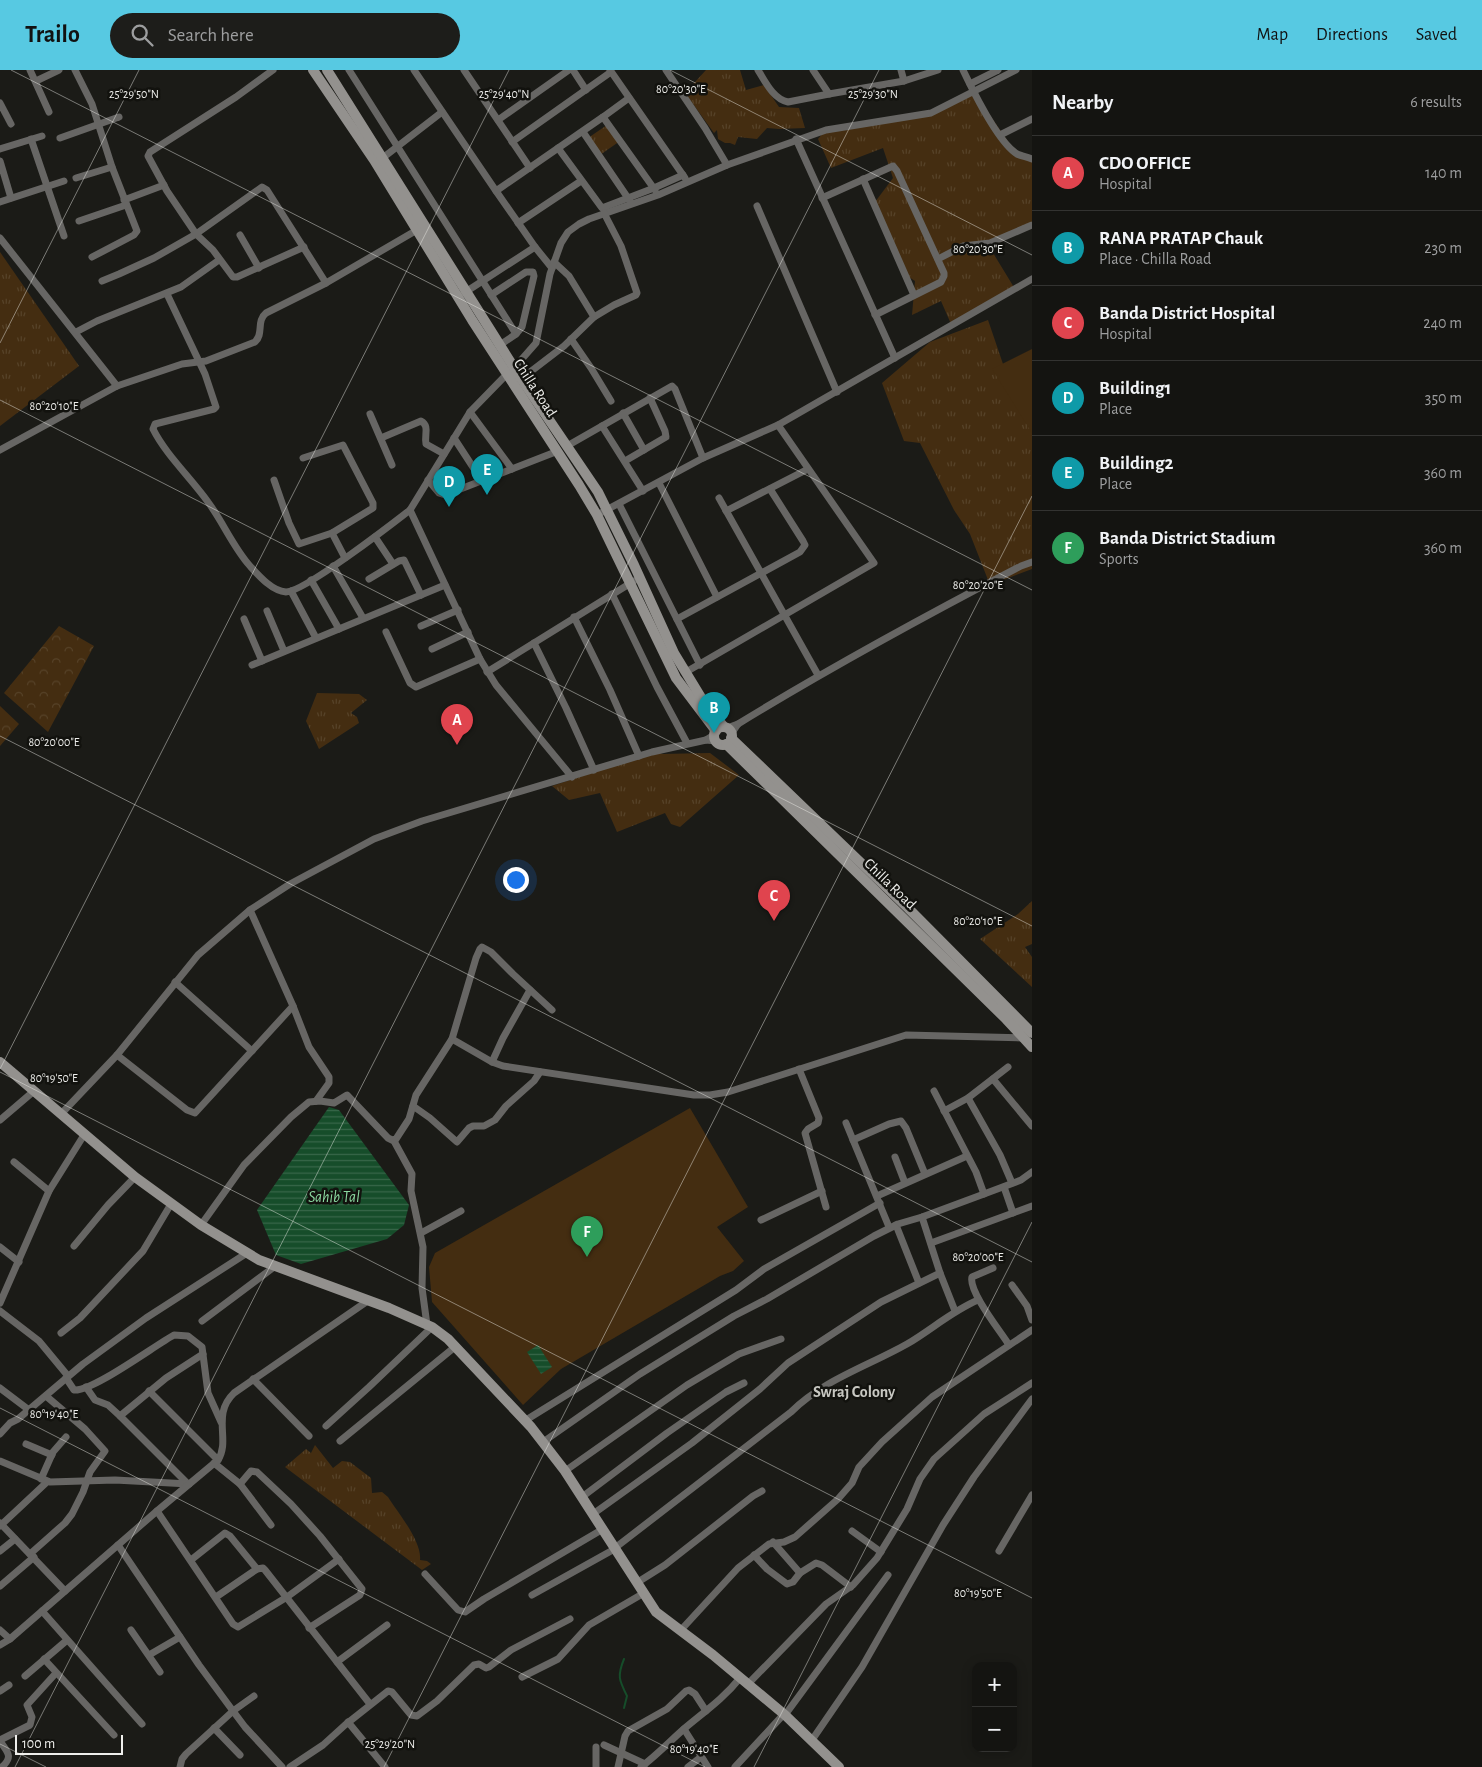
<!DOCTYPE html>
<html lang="en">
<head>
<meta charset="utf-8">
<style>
  :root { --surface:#141411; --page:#1d1d1a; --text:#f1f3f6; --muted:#9d9e9f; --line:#333331; --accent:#57c9e2 }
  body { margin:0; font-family:"Alegreya Sans",sans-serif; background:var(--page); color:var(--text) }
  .controls { position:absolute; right:15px; bottom:15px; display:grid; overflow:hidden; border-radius:10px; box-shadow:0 2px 12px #0003 }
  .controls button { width:45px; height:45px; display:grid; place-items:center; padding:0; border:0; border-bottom:1px solid var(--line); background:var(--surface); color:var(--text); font:25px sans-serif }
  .scale { position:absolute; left:15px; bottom:12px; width:108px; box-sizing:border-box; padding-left:5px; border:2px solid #efefec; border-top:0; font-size:14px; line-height:18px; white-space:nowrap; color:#efefec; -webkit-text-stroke:4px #12120e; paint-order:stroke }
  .you { position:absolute; left:515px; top:809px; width:18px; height:18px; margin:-12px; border:4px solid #fff; border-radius:50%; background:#1a73e8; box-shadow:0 0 0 8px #1a73e833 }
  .badge { display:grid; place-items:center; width:32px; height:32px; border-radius:50%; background:var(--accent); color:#fff; font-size:16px; font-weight:700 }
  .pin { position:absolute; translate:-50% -41px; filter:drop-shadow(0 1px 2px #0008) }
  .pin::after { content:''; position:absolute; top:26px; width:18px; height:15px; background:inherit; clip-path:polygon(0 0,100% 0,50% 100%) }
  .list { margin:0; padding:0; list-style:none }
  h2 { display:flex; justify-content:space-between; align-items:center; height:65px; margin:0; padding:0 20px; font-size:21px }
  h2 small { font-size:16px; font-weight:400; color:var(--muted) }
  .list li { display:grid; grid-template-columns:32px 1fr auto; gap:15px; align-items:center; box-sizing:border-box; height:75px; padding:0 20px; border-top:1px solid var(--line) }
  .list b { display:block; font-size:19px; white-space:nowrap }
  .list p { margin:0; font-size:16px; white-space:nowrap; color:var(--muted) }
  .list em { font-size:16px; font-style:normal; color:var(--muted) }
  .icon { flex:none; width:28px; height:28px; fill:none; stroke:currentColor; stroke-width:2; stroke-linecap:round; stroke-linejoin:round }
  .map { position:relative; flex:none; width:1032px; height:1697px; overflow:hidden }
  header { display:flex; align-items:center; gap:30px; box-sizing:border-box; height:70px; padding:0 25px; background:var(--accent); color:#111 }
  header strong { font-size:24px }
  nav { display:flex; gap:28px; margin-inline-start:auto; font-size:18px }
  .search { width:350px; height:45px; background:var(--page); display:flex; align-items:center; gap:12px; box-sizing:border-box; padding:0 18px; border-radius:28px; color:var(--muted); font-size:19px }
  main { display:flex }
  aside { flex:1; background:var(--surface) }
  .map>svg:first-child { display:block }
  .grass { fill:url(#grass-tufts) }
  .forest { fill:url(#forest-crowns) }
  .pitch { fill:#442d11 }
  .water { fill:url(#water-rules) }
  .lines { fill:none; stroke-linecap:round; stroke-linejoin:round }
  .stream { stroke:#164d2a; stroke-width:2 }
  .minor { stroke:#676664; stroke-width:7 }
  .secondary { stroke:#93918e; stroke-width:10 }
  .ticks { fill:none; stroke:#efefec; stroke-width:1; stroke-opacity:0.45 }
  .labels { text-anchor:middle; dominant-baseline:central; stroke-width:5; stroke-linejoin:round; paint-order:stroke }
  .street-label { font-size:15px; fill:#efefec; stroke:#12120e }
  .water-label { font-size:16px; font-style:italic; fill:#8bd9a1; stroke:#12120e }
  .neighbourhood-label { font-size:16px; font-weight:bold; fill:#c7c7c1; stroke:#12120e }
  .ticks-label { font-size:12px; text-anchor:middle; fill:#efefec; stroke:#12120e; stroke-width:5; stroke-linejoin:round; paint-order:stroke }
</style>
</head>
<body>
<header>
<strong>Trailo</strong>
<div class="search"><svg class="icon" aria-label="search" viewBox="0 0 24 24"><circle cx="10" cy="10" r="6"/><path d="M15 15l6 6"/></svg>Search here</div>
<nav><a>Map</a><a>Directions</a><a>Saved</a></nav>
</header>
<main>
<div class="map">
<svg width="1032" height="1697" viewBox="0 0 1032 1697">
  <defs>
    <pattern id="grass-tufts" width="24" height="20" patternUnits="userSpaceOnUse" patternTransform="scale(1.25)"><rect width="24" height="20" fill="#442d11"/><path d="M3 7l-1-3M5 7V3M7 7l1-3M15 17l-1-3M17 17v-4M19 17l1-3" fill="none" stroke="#564228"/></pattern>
    <pattern id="forest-crowns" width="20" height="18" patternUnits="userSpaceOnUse" patternTransform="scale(1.25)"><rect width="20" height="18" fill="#442d11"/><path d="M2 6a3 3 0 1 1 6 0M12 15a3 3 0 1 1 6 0" fill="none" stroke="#564228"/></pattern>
    <pattern id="water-rules" width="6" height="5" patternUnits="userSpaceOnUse" patternTransform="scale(1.25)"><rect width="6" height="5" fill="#164d2a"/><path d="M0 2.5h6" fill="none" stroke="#386749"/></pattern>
  </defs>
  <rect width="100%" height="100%" fill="#1b1b17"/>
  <g class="grass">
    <polygon points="706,0 740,0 746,20 764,15 779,37 799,38 805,58 779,59 767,58 757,69 738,67 735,75 730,73 725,73 718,69 717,60 714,63 685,23"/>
    <polygon points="974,22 1016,83 1032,89 1032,155 990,178 1015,219 951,254 941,231 912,245 915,211 906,205 875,132 893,108 883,78 831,98 818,69 823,63 931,43"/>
    <polygon points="607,55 620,71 600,85 588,68"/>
    <polygon points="0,182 79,296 0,356"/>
    <polygon points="988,250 1003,294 1032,352 1032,499 990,515 970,464 954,440 920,373 904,371 882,313 930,272"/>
    <polygon points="317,623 359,624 367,630 351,643 357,647 359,653 319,679 306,651"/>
    <polygon points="658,681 662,684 710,683 739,705 680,757 671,754 665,743 617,762 600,723 569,730 552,716"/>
    <polygon points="1032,831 1032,874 1025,877 1032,887 1032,917 980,869 1018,844"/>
    <path d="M315 1375 333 1398 342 1391 350 1392 371 1408 372 1423 382 1422 388 1427C398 1443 422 1471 420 1490L427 1491 431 1494 422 1500 285 1397 306 1379 311 1383Z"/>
  </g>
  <g class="forest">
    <polygon points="59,556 94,576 48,662 4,623"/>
    <polygon points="0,636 19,654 0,676"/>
  </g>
  <g class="pitch">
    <polygon points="1032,279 1032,363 992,299"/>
    <polygon points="690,1038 748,1137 717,1157 744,1191 733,1201 720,1206 561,1299 523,1335 432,1232 429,1197 435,1183"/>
  </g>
  <g class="water">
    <polygon points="329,1037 339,1040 409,1135 404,1155 387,1169 301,1194 276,1185 257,1140"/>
    <polygon points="538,1275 552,1297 541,1304 527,1282"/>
  </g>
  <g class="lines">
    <path class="stream" d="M624 1638 627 1626C619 1610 617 1606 624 1589"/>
    <g class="minor">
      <polyline points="30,0 49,42"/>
      <polyline points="75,0 92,34 112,97 137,161 134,165 92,187"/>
      <polyline points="273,0 236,27 150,82 148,86 167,121 196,164 213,180 233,207 237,207 304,177"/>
      <polyline points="349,0 516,264"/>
      <polyline points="414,0 496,121 535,177 552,198"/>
      <polyline points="464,0 530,98"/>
      <polyline points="573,0 586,20"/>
      <polyline points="610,0 685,108"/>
      <polyline points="666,0 705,58 727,95"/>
      <path d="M758 0C765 11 773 29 788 32L829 24"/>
      <polyline points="813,0 829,24 904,11 938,0"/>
      <polyline points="901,0 904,11"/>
      <path d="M963 0C973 21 998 72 1017 84 1021 86 1027 87 1032 89"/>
      <polyline points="36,11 59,0"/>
      <polyline points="970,14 998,0"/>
      <polyline points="0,33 11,54"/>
      <polyline points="603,47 655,120"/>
      <polyline points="498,50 569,0"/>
      <polyline points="583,62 630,131"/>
      <polyline points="1000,65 1032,49"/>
      <polyline points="60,68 119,47"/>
      <polyline points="31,69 64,166"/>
      <polyline points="796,69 895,288"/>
      <polyline points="512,72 611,2"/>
      <polyline points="558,78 602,138 654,118 683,105"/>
      <polyline points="0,79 42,66"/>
      <polyline points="380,90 442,42"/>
      <polyline points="0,91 11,128"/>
      <polyline points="76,108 112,97"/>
      <polyline points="863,109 914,225"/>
      <polyline points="496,121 603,47 629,28"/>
      <polyline points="822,128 893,96 897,101 944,203 944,206 941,212 875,245"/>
      <polyline points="124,130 164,115"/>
      <polyline points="0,132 64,111"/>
      <polyline points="757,136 837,322"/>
      <polyline points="79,151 126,135"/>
      <polyline points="518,153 581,111"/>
      <polyline points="240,165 259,198"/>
      <polyline points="0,168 117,316"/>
      <polyline points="938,189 963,176 990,173 1032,155"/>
      <polyline points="554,192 569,206 594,247"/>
      <polyline points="102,211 119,204 154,188 196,164 262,117 267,120 326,213"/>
      <polyline points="464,223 535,177"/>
      <path d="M167 224 205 304 216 337 214 339 155 354 153 359C166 385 191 408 208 432 223 452 233 477 250 496 259 506 272 521 286 522 304 522 392 454 410 440"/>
      <polyline points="491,225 526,202 533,202 534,206 522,257 516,264 500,275"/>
      <polyline points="76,262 97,251 181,217 219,190"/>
      <polyline points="571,269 591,298 611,331"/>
      <polyline points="514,298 536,273 550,204 561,173 568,162 579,154 589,149 658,125 727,95 826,60 931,43 1016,0"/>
      <polyline points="507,304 470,342 410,440 480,589 496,615 572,707"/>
      <polyline points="521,309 564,276 594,247 614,235 636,225 637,223 621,176 604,143"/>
      <polyline points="470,342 512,399"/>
      <polyline points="623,343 644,380"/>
      <polyline points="370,344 392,395"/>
      <polyline points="602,356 643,421"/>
      <path d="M381 368 421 351C430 356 424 365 426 374L444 384"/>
      <polyline points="454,368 482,411"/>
      <polyline points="567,376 672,316 675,319 703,388"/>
      <path d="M0 380 117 316 182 294 206 291 255 272C264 264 256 251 266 243L326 213 417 160"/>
      <polyline points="625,391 666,367 665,361 650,328"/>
      <polyline points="274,410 289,453 299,474 332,463 373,438 373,433 343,375 303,388"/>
      <polyline points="428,410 439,423 445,425 558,381"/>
      <polyline points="659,413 717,527"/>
      <polyline points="719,428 818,605"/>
      <polyline points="619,434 700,595"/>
      <polyline points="726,441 808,399"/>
      <polyline points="597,445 703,388 778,355 1032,209"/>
      <polyline points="332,463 345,488"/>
      <polyline points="375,467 393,494"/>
      <polyline points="333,496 363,548"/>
      <polyline points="369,509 399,491 404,490 421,525"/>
      <polyline points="311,510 339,559"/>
      <polyline points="291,521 316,568"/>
      <polyline points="612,524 657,617 687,673"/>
      <polyline points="267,541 284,581"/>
      <polyline points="574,547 610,620 639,686"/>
      <polyline points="244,549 262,591"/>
      <polyline points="677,549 800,482 805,475 803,471 770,419"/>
      <polyline points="421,556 458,540"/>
      <polyline points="386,562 410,613 416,617 480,589"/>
      <polyline points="534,573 566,638 594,700"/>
      <polyline points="432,579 468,562"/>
      <polyline points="252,595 445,515"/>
      <polyline points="487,602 634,511"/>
      <polyline points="686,602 874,493 778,355"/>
      <path d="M738 654C831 597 925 546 1021 496L1032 492"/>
      <polyline points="727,658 738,654 731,664"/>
      <polyline points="714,665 706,670 716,671"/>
      <polyline points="250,840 293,936 309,977 329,1007 329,1013 316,1031"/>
      <polyline points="175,912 252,981"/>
      <polyline points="452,969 492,992 503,996 694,1025 710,1025 728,1022 906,965 1023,968"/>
      <polyline points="117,985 187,1040 195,1043 293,936"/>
      <polyline points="492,992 503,968 530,920"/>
      <polyline points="799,999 819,1048 818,1053 808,1059 805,1063 826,1137"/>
      <polyline points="993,1009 1032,1056"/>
      <polyline points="934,1021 976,1102 984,1124"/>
      <polyline points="968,1028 1000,1085 1012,1113"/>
      <polyline points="413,1036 430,1048 457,1072 469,1058 473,1056 484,1056 495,1050 506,1036 534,1011 540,1002"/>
      <polyline points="944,1041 968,1028 1008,997"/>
      <polyline points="61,1044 117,985 198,885 250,840 290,814 374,769 422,751 652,682 706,670"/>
      <polyline points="0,1050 34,1021"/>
      <polyline points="846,1053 889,1157"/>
      <polyline points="853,1070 889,1054 901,1051 906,1058 925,1104"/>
      <polyline points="394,1071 412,1104 411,1121 423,1177 422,1218 427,1255"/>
      <polyline points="895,1087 905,1113"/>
      <polyline points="14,1092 49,1121"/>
      <polyline points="1004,1117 1013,1143"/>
      <polyline points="877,1126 967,1086"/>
      <polyline points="922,1147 940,1203 955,1241"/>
      <polyline points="761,1150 822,1121"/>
      <polyline points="201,1155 244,1095 291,1047 309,1032 320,1031 334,1033 347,1025 388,1068 392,1070 396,1069 409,1049 416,1025 452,969 476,888 480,879 482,877 491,882 513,904 552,940"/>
      <polyline points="896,1155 919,1213"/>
      <polyline points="421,1163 461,1141"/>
      <polyline points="931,1173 1032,1136"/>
      <polyline points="74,1176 108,1135 135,1107"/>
      <polyline points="0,1177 19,1192"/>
      <path d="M993 1198 972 1207C968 1221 1001 1262 1009 1275"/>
      <polyline points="1012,1215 1027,1236 1032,1250"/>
      <polyline points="0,1233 49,1121 84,1065"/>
      <polyline points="0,1241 39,1271 68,1306"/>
      <polyline points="202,1251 274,1197"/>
      <polyline points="61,1263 80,1248 143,1181 171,1134"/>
      <path d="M66 1308 74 1320C92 1322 154 1276 174 1265L188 1266 202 1277 208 1323 221 1352"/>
      <polyline points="253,1309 309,1366"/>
      <polyline points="86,1317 95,1330 108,1335 120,1346 187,1413"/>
      <polyline points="0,1318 29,1340"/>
      <polyline points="149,1321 218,1390"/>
      <polyline points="120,1346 166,1308 203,1284"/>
      <polyline points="526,1350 736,1220 764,1199 880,1133"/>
      <polyline points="326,1356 369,1317 432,1257"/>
      <polyline points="0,1364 10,1353 18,1349 83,1294 146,1248 247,1183"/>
      <polyline points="340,1371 456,1276"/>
      <polyline points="543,1372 640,1304 734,1246 767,1229 874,1166 898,1154 922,1147 984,1124 1021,1110 1032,1102"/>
      <polyline points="26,1374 52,1385"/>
      <polyline points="0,1391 50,1412 115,1410 189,1414"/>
      <polyline points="214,1393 240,1414 271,1455"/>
      <polyline points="565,1401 687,1315 739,1284 781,1269"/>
      <polyline points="41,1409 53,1382 66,1367"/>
      <polyline points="240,1414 251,1401 257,1402 291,1434 320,1466 362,1519 360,1525 309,1558"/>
      <polyline points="582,1427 667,1363 726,1322 744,1313"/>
      <polyline points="157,1441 233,1554 238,1557 287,1527 339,1489"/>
      <polyline points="593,1444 692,1373 760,1319 788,1293 881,1232 940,1203"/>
      <polyline points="0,1453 65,1521"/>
      <polyline points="0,1456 47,1412"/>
      <polyline points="852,1461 881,1482"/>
      <polyline points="773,1472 800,1503"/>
      <polyline points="118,1475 199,1595 233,1641 245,1657 282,1697"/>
      <polyline points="0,1481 15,1469"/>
      <polyline points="999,1481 1032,1425"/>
      <polyline points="30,1484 65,1453 72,1444 83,1422 90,1402 105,1381 85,1359 46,1326"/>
      <polyline points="754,1485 767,1499 787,1514 793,1512 800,1503 816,1493 822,1495 851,1517"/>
      <polyline points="191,1490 225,1463 230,1466 257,1499"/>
      <polyline points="425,1504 458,1540 465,1542 484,1529 603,1459"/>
      <polyline points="638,1512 665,1495 753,1426 762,1421"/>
      <polyline points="0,1516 34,1487"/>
      <path d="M532 1525 611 1481 791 1342C823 1310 868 1296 907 1274 931 1260 952 1241 978 1230"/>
      <polyline points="216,1527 257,1499 263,1498 265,1500 370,1634"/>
      <polyline points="42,1541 142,1654"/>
      <polyline points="0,1560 10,1569"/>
      <polyline points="131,1560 160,1602"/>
      <polyline points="680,1561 738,1498 769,1474 784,1472 795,1467 838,1429 852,1413 859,1397 882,1372 932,1327 1032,1260"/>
      <path d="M0 1575 10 1569 157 1441 218 1390C231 1370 211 1345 234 1323L369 1230"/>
      <polyline points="149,1585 180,1567"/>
      <polyline points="44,1589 114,1665"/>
      <polyline points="337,1592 387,1555"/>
      <polyline points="25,1606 66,1571"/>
      <polyline points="522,1607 558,1589 589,1555 644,1523"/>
      <polyline points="748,1614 826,1534 853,1515 877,1488 907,1439 920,1409 934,1389 984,1344 1032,1313"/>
      <polyline points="0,1621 9,1615"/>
      <polyline points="785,1645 888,1505"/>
      <polyline points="348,1652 385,1697"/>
      <polyline points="214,1658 240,1685"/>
      <polyline points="684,1659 708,1697"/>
      <polyline points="0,1670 30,1655 32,1647 27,1635 56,1603"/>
      <polyline points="812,1670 862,1597 943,1455 974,1407 1032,1329"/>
      <path d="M0 1671C7 1682 14 1686 2 1697"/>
      <polyline points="604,1675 645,1694"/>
      <polyline points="596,1677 596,1697"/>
      <polyline points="180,1697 182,1689 186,1684 233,1641 254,1626"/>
      <polyline points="290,1697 323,1675 345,1655 388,1621 392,1622 411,1645 417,1646 437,1631 474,1595 479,1594 486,1598 489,1597 511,1580 570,1549"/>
      <polyline points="618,1697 625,1666 628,1661 667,1639 686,1621 689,1620 695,1624 706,1641"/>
      <path d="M641 1697C657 1685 670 1671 685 1658 704 1642 724 1628 740 1608"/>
      <polyline points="688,1697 701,1687"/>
      <polyline points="735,1697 784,1644"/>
    </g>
    <g class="secondary">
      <polyline points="313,0 374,90 472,250 579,415 597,445 676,608 716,661"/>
      <polyline points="327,0 518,304 598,422 634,495 674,583 702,629 724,657"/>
      <circle cx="723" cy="666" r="9"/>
      <polyline points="731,668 908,838 1032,963"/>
      <polyline points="726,674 1006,949 1032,977"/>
      <polyline points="0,992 135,1107 201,1155 259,1190 389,1238 432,1257 448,1269 531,1357 565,1401 656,1542 713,1585 785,1645 839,1697"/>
    </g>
  </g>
  <path class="ticks" d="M11 0 1032 520M670 0 1032 185M0 273 139 0M0 330 1032 856M0 666 1032 1192M0 999 509 0M0 1002 1032 1528M0 1338 705 1697M0 1674 46 1697M15 1697 879 0M384 1697 1032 426M754 1697 1032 1152"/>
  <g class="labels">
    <g class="street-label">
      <text transform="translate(535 318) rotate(57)">Chilla Road</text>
      <text transform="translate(890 814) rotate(44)">Chilla Road</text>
    </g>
    <g class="water-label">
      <text x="334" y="1127">Sahib Tal</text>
    </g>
    <g class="neighbourhood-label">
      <text x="854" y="1322">Swraj Colony</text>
    </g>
  </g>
  <g class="ticks-label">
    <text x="681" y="23">80°20'30"E</text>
    <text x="134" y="28">25°29'50"N</text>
    <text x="504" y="28">25°29'40"N</text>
    <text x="873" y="28">25°29'30"N</text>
    <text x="978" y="183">80°20'30"E</text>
    <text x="54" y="340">80°20'10"E</text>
    <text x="978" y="519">80°20'20"E</text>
    <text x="54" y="676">80°20'00"E</text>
    <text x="978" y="855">80°20'10"E</text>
    <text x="54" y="1012">80°19'50"E</text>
    <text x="978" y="1191">80°20'00"E</text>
    <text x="54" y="1348">80°19'40"E</text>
    <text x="978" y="1527">80°19'50"E</text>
    <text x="390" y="1678">25°29'20"N</text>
    <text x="694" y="1683">80°19'40"E</text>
  </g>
</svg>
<div class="controls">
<button>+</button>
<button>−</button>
</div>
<div class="scale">100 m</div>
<div class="you"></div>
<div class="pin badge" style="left:457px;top:675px;background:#e0444e">A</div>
<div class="pin badge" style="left:714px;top:663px;background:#0f9aa8">B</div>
<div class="pin badge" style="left:774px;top:851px;background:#e0444e">C</div>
<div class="pin badge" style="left:449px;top:437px;background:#0f9aa8">D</div>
<div class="pin badge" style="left:487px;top:425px;background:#0f9aa8">E</div>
<div class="pin badge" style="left:587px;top:1187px;background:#2e9e5b">F</div>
</div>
<aside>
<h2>Nearby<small>6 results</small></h2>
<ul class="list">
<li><span class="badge" style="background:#e0444e">A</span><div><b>CDO OFFICE</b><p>Hospital</p></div><em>140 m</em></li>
<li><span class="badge" style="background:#0f9aa8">B</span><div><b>RANA PRATAP Chauk</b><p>Place · Chilla Road</p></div><em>230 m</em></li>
<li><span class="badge" style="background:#e0444e">C</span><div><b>Banda District Hospital</b><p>Hospital</p></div><em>240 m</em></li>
<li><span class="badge" style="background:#0f9aa8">D</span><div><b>Building1</b><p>Place</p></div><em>350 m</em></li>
<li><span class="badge" style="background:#0f9aa8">E</span><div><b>Building2</b><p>Place</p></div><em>360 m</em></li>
<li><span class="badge" style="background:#2e9e5b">F</span><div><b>Banda District Stadium</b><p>Sports</p></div><em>360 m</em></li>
</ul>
</aside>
</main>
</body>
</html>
